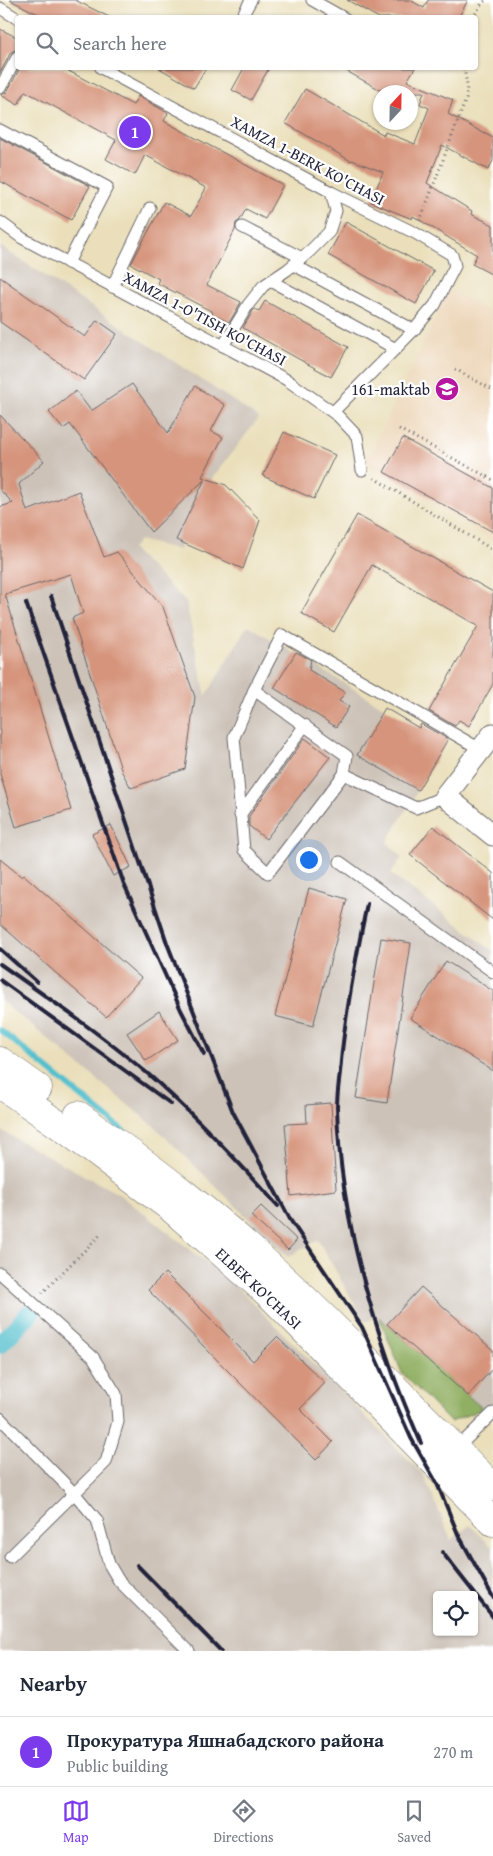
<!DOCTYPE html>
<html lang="en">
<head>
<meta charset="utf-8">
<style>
  :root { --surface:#fff; --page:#f2f2f3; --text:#1f2937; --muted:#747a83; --line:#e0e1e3; --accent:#7c3aed }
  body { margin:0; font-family:"Gentium Book Plus",serif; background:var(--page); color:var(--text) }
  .controls { position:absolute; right:15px; bottom:15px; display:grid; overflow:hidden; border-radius:5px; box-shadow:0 1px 4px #0004 }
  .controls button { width:45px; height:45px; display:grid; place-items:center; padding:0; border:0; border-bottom:1px solid var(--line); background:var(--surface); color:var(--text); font:25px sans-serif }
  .compass { position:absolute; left:373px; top:85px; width:45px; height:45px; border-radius:50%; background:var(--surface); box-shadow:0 1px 4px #0004; rotate:22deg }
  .you { position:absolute; left:308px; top:859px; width:18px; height:18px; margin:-12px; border:4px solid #fff; border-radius:50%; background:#1a73e8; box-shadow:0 0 0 8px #1a73e833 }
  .badge { display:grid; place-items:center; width:32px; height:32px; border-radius:50%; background:var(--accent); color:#fff; font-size:16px; font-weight:700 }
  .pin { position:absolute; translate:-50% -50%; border:2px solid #fff; box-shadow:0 1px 5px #0006 }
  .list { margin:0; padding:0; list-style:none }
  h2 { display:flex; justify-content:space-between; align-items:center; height:65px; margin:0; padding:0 20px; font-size:21px }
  h2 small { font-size:16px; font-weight:400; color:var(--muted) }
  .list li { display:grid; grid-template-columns:32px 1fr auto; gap:15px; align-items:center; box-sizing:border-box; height:70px; padding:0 20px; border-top:1px solid var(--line) }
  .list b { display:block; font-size:19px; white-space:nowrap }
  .list p { margin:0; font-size:16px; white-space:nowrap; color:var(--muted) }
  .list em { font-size:16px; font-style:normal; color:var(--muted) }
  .icon { flex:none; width:28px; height:28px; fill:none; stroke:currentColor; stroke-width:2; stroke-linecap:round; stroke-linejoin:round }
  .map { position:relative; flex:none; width:493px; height:1651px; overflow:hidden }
  .search { position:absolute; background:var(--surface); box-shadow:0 1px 4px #0004; left:15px; right:15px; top:15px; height:55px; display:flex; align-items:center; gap:12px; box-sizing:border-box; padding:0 18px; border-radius:5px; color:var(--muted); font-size:19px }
  .sheet { height:135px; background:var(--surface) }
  nav { display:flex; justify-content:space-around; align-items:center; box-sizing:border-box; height:70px; border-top:1px solid var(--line); background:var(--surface); font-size:14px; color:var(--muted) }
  nav a { display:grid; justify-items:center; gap:2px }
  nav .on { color:var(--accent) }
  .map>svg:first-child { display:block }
  .built { fill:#edd7ba }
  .industrial { fill:#ccc2b8; fill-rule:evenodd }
  .forest { fill:#90af62; stroke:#59684e }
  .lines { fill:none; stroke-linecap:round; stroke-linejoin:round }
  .stream { stroke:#53bfcd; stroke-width:5.5 }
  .canal { stroke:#53bfcd; stroke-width:19 }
  .building { fill:#d6947c }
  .lane-casing { stroke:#686467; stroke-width:13 }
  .street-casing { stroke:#686467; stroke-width:23 }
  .secondary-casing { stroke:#686467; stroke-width:29 }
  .path { stroke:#686467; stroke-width:3; stroke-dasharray:1 4; stroke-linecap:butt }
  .lane { stroke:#fff; stroke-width:11 }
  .street { stroke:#fff; stroke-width:21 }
  .secondary { stroke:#fff; stroke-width:28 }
  .rail { stroke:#22223b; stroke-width:4 }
  .labels { text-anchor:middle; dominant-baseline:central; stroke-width:4.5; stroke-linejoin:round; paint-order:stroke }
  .street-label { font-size:16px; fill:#22223b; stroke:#fff }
  .poi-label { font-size:16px; fill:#22223b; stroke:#fff; text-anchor:end }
</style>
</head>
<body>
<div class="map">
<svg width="493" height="1651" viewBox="0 0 493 1651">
  <rect width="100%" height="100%" fill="#fff"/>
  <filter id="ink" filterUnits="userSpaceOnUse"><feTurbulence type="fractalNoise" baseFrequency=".02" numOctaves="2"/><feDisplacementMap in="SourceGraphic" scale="10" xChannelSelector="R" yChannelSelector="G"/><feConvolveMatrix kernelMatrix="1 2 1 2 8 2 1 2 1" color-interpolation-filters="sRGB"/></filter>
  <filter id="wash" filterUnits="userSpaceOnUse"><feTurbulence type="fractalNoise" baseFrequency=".0096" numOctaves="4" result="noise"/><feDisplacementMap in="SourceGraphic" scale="20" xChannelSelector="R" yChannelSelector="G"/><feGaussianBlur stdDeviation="1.12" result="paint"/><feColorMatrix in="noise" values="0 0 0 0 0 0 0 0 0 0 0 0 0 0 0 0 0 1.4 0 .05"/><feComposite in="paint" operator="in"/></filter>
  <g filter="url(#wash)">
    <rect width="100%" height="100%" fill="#eadfba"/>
    <polygon class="built" points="449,289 493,314 493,541 366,464"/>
    <g class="industrial">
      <polygon points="0,246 259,418 213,477 179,550 139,540 132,549 186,602 206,696 248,625 385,708 357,755 418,790 387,842 402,857 391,874 493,951 493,1418 379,1317 365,1322 318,1240 288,1257 155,1127 0,1000"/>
      <path d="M0 1130 122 1196 235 1285 423 1474 451 1540 470 1525 493 1548V1651H0ZM437 1595H474V1632H437Z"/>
    </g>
    <polygon class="forest" points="379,1317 483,1409 450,1422 402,1373"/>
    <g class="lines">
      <polyline class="stream" points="0,1030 125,1132"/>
      <polyline class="canal" points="0,1344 31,1312"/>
    </g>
    <g id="blocks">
      <g class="building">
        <polygon points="10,0 75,0 111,18 46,18"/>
        <polygon points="347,0 410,0 424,8 428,0 468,0 458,18 379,18"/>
        <polygon points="0,29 18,38 18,49 11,52 0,73"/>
        <polygon points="20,68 63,68 133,105 138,96 168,113 164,121 283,185 265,219 246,209 240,220 236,223 235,230 207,285 241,302 230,321 228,322 212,314 213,312 157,283 159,279 131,264 164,202 191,216 206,188 145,155 135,175 106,159 116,140 25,91 18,105 1,95 7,92"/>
        <polygon points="159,68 206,68 194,88"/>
        <polygon points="244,68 269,68 251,100 232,90"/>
        <polygon points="341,68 415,68 407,81 453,100 448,114 493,138 493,161 488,170 442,145 427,183 472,211 471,214 493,225 493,275 472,264 477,255 413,216 412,219 371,202 383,172 352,160 351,161 285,123 305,89 384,135 385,132 415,144 429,108 420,104 424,92 384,92"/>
        <polygon points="0,138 90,186 71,220 0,181"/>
        <polygon points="346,222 434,271 416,304 328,255"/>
        <polygon points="0,277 85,337 97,320 117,334 84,380 0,322"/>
        <polygon points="265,301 348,347 331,377 243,328 254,309 259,311"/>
        <polygon points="132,384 168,433 195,386 225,405 211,431 223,437 202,477 226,485 260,520 243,569 176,540 205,479 151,532 70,424 63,429 49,412 76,391 91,411"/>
        <polygon points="0,415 44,461 19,484 27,511 79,491 104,557 117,552 163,607 195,697 185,769 131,788 122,772 72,618 83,613 71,574 5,594 71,810 16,827 0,774 0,507 13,503 0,490"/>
        <polygon points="284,432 335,455 314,499 263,476"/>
        <polygon points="403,438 493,488 493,532 384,472"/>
        <polygon points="357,515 493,592 493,684 469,726 459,720 455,726 429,711 478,626 372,565 334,632 301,613"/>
        <polygon points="296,652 311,660 309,670 345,692 339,701 349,707 336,727 274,688"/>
        <polygon points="385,708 419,728 421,724 448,739 418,790 357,755"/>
        <polygon points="305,738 330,757 266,839 249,826 249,816"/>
        <polygon points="111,825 131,867 113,876 92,834"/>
        <polygon points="433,826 493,873 493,920 410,855"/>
        <polygon points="0,859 22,877 24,875 141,978 106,1017 0,924"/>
        <polygon points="309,888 347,899 313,1026 275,1016"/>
        <polygon points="381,938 411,943 387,1103 356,1098"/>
        <polygon points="446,961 493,991 493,1071 410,1018"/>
        <polygon points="159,1011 178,1040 146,1061 127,1033"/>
        <polygon points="331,1103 336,1190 291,1196 285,1124 307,1123 306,1105"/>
        <polygon points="261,1206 297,1240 288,1250 251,1216"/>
        <polygon points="165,1273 253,1361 277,1337 325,1383 300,1409 333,1442 316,1460 148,1290"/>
        <polygon points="421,1287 493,1350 493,1368 468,1396 387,1324"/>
      </g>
    </g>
  </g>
  <g filter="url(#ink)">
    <use href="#blocks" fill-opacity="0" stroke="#686467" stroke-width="1"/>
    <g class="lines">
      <g class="lane-casing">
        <g id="lane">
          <polyline points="312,0 344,18"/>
          <polyline points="0,8 18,19"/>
          <polyline points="241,18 251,0"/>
          <polyline points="101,68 331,192 415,233 452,255 455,266 435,305 414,330 294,265"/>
          <polyline points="0,88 18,56"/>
          <polyline points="0,130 107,187 68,263"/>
          <polyline points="0,222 22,238 287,380 338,416 357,436 362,470"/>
          <polyline points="242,227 302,258"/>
          <polyline points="271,281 396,349"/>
          <polyline points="112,287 150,208"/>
          <polyline points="223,346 248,305 263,286 287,270 309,252 329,232 336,211 331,192"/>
          <polyline points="333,412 414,330"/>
          <polyline points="254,690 234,737 244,850 268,873 344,774"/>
          <polyline points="445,796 416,808 344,774 347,756 254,690 282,635 480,749"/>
          <polyline points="240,815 305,725"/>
          <polyline points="340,862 493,972"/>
          <polyline points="0,1273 93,1357 116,1394 118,1422 106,1462 10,1557"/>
          <polyline points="0,1418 75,1494 97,1520 109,1564 119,1581 189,1651"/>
          <polyline points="456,1449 493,1413"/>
        </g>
      </g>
      <g class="street-casing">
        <polyline id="street" points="493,734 445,796 493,835"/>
      </g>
      <g class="secondary-casing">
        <g id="secondary">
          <polyline points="0,1061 38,1088"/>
          <polyline points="0,1084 69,1132 171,1208 272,1297 493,1522"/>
          <path d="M78 1115C150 1166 222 1220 286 1281 357 1348 424 1418 493 1487"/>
        </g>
      </g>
      <g class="path">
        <polyline points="473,18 482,3 486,0"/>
        <polyline points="420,221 466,99 467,85 464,68"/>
        <polyline points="455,369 493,390"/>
        <polyline points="399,429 493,480"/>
        <polyline points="374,478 493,550"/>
        <polyline points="42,1293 102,1233"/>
      </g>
      <use href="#lane" class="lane"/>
      <use href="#street" class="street"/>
      <use href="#secondary" class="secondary"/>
      <g class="rail">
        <polyline points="51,596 167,943 233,1112 291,1221 362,1327 411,1438 439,1487"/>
        <polyline points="26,603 124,884 181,1010 204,1054"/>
        <path d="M367 904C356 957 346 1008 341 1061 340 1076 337 1092 337 1107 339 1194 360 1280 389 1362 398 1390 410 1417 421 1443"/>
        <polyline points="0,949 37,982"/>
        <path d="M0 964C50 999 100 1034 147 1073 194 1114 237 1160 278 1206"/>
        <polyline points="0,980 171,1104"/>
        <polyline points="436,1481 458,1534 493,1597"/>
        <polyline points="442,1552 493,1617"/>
        <polyline points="137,1565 221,1651"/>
      </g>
    </g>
  </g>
  <defs>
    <g id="school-disc" transform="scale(1.25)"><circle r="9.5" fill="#b5179e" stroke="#fff"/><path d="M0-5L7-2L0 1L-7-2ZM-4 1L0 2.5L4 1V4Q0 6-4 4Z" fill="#fff"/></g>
  </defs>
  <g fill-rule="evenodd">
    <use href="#school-disc" x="447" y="389"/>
  </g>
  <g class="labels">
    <g class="street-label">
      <text transform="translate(308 160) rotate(28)">XAMZA 1-BERK KO'CHASI</text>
      <text transform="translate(205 318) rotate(28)">XAMZA 1-O'TISH KO'CHASI</text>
      <text transform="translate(259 1288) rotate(43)">ELBEK KO'CHASI</text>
    </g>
    <g class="poi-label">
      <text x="430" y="389">161-maktab</text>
    </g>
  </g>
</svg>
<div class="controls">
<button><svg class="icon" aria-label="locate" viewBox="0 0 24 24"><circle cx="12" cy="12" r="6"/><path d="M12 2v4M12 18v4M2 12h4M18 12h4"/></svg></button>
</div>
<svg class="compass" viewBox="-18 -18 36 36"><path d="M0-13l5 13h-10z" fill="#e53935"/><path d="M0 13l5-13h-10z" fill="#747a83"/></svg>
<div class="you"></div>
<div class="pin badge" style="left:135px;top:132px">1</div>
<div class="search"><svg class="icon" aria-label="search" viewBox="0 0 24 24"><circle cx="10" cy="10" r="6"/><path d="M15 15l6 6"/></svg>Search here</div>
</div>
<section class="sheet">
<h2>Nearby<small></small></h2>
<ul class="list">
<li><span class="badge">1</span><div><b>Прокуратура Яшнабадского района</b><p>Public building</p></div><em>270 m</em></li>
</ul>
</section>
<nav>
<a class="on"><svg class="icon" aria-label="map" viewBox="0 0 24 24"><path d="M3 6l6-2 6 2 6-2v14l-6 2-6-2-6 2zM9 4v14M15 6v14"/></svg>Map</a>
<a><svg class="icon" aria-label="directions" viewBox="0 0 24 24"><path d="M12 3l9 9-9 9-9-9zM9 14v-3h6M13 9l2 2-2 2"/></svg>Directions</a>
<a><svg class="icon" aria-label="saved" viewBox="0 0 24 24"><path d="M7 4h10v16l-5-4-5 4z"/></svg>Saved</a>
</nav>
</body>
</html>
